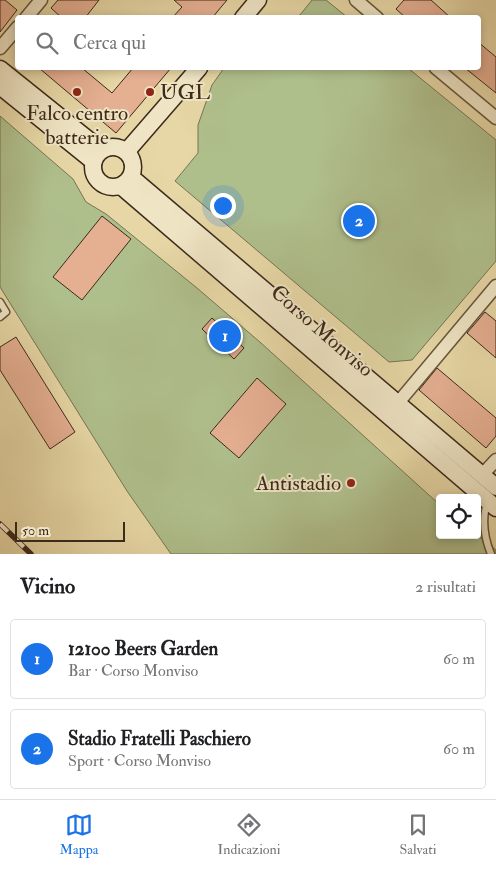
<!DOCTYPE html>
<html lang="it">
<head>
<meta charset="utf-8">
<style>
  :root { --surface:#fff; --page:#f2f2f2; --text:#202124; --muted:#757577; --line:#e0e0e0; --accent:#1a73e8 }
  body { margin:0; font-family:"IM FELL Double Pica",serif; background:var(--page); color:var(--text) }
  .controls { position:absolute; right:15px; bottom:15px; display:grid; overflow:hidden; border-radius:5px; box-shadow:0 2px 8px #0003 }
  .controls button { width:45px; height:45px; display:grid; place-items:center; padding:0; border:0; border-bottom:1px solid var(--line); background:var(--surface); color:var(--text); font:25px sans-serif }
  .scale { position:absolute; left:15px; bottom:12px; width:110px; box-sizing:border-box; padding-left:5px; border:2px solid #3c2a1a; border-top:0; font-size:14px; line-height:18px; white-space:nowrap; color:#3c2a1a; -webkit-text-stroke:4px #efe5c5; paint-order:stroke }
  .you { position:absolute; left:222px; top:205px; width:18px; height:18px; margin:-12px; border:4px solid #fff; border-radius:50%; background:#1a73e8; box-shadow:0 0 0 8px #1a73e833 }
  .badge { display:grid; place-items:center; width:32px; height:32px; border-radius:50%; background:var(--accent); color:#fff; font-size:16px; font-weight:700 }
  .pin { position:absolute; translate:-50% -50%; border:2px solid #fff; box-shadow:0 1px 5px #0006 }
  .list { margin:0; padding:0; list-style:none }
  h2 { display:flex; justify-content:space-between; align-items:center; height:65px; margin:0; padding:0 20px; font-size:21px }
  h2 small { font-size:16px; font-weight:400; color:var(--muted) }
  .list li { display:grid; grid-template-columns:32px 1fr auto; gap:15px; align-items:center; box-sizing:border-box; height:80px; margin:0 10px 10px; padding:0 10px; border:1px solid var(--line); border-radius:5px }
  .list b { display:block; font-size:19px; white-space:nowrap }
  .list p { margin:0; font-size:16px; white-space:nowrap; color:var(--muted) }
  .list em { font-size:16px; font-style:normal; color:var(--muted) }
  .icon { flex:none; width:28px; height:28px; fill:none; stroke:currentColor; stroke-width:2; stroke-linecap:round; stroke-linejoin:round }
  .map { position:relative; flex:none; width:496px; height:554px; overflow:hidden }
  .search { position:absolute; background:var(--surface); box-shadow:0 2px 8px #0003; left:15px; right:15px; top:15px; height:55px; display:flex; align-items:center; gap:12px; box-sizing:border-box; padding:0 18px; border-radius:5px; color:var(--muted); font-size:19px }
  .sheet { height:245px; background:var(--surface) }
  nav { display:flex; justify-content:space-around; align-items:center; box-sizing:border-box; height:70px; border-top:1px solid var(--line); background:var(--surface); font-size:14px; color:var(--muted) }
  nav a { display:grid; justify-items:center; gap:2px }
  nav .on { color:var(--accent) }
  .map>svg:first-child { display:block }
  .green { fill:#afbf8c; stroke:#767453 }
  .building { fill:#e5af92; stroke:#3c2a1a }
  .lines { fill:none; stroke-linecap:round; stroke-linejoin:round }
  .lane-casing { stroke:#67553d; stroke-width:9 }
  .street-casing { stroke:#67553d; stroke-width:15 }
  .secondary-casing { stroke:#3c2a1a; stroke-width:19 }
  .lane { stroke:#efe5c5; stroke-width:6 }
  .street { stroke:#efe5c5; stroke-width:12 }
  .secondary { stroke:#efe5c5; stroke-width:16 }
  .rail-casing { stroke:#3c2a1a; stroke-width:5.5 }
  .rail { stroke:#efe5c5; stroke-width:4; stroke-dasharray:11; stroke-linecap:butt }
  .poi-dot { fill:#8f2418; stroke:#efe5c5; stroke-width:2 }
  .labels { text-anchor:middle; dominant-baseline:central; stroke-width:4; stroke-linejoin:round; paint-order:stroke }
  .poi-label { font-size:21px; fill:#3c2a1a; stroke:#efe5c5; text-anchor:start }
  .street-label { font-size:21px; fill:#3c2a1a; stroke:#efe5c5 }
</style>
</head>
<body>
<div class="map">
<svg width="496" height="554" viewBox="0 0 496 554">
  <rect width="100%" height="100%" fill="#e7d7a6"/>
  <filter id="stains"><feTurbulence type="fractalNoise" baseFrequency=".004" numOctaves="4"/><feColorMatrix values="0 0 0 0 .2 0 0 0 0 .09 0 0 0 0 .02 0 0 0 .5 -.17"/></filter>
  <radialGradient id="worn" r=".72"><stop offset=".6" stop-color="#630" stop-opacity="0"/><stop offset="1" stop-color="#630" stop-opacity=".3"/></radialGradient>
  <g class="green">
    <polygon points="312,0 326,0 347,17 294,17 300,15"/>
    <polygon points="224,68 408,68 496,140 496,261 412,360 389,362 175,181 198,153 198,125 212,85"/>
    <polygon points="0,116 73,179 86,202 106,214 197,288 261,343 440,505 440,535 477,535 496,550 496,554 171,554 127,491 0,287"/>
  </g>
  <g class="building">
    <polygon points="0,0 5,0 17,10 0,32"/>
    <polygon points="58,0 99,0 85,18 62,18 51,8"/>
    <polygon points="174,0 227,0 212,18 172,18 182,7"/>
    <polygon points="404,0 431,0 451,18 406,18 396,9"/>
    <polygon points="478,42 496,57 496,93 465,68 478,68"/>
    <polygon points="39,68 82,68 112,93 133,68 171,68 116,133"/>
    <polygon points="102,216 131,239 82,300 53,277"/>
    <polygon points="485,312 496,321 496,358 467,333"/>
    <polygon points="212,318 244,348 234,359 202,329"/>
    <polygon points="16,337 75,432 50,449 0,370 0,347"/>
    <polygon points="437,368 496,418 496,436 486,448 419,390"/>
    <polygon points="257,378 286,404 239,458 210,433"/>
  </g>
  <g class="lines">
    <g class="lane-casing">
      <g id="lane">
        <polyline points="0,302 6,312 0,317"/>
        <path d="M487 502C482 519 484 537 491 554"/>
      </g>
    </g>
    <g class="street-casing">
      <g id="street">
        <polyline points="356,0 377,18"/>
        <polyline points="26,18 41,0"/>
        <polyline points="0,48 18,27"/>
        <polyline points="436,68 496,118"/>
        <polyline points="397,404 496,286"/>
        <polyline points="482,475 496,460"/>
      </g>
    </g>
    <g class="secondary-casing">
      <g id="secondary">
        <polyline points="243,18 258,0"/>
        <polyline points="0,69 101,150"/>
        <polyline points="0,86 93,161"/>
        <circle cx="113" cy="167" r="20"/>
        <polyline points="127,151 199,68"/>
        <polyline points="131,177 496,487"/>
        <polyline points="121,186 496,508"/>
      </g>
    </g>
    <use href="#lane" class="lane"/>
    <use href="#street" class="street"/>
    <use href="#secondary" class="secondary"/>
    <g class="rail-casing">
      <polyline id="rail" points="0,524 31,554"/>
    </g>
    <use href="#rail" class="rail"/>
  </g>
  <g class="poi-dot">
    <circle cx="77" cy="92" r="5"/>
    <circle cx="150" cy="92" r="5"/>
    <circle cx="351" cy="483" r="5"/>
  </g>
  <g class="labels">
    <g class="poi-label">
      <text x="160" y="92">UGL</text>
      <text x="77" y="113" text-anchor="middle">Falco centro<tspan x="77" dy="24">batterie</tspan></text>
      <text x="341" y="483" text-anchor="end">Antistadio</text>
    </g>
    <g class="street-label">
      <text transform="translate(322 331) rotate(41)">Corso Monviso</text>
    </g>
  </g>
  <rect width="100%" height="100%" filter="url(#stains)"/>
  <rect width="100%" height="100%" fill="url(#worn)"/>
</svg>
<div class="controls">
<button><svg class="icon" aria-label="locate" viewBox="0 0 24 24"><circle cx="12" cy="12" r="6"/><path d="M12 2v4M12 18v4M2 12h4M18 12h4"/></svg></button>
</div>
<div class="scale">50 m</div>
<div class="you"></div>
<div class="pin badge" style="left:225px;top:336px">1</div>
<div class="pin badge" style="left:359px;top:221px">2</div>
<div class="search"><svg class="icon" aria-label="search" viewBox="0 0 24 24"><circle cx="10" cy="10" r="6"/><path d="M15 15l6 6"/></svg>Cerca qui</div>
</div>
<section class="sheet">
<h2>Vicino<small>2 risultati</small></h2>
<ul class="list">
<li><span class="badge">1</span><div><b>12100 Beers Garden</b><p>Bar · Corso Monviso</p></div><em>60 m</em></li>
<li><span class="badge">2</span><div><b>Stadio Fratelli Paschiero</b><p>Sport · Corso Monviso</p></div><em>60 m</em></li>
</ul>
</section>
<nav>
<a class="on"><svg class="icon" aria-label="map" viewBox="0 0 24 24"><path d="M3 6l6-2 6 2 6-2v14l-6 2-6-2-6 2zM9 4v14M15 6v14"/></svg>Mappa</a>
<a><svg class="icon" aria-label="directions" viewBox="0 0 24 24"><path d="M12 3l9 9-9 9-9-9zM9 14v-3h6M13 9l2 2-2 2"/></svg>Indicazioni</a>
<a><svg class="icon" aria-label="saved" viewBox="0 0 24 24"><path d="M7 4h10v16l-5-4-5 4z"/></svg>Salvati</a>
</nav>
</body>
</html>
